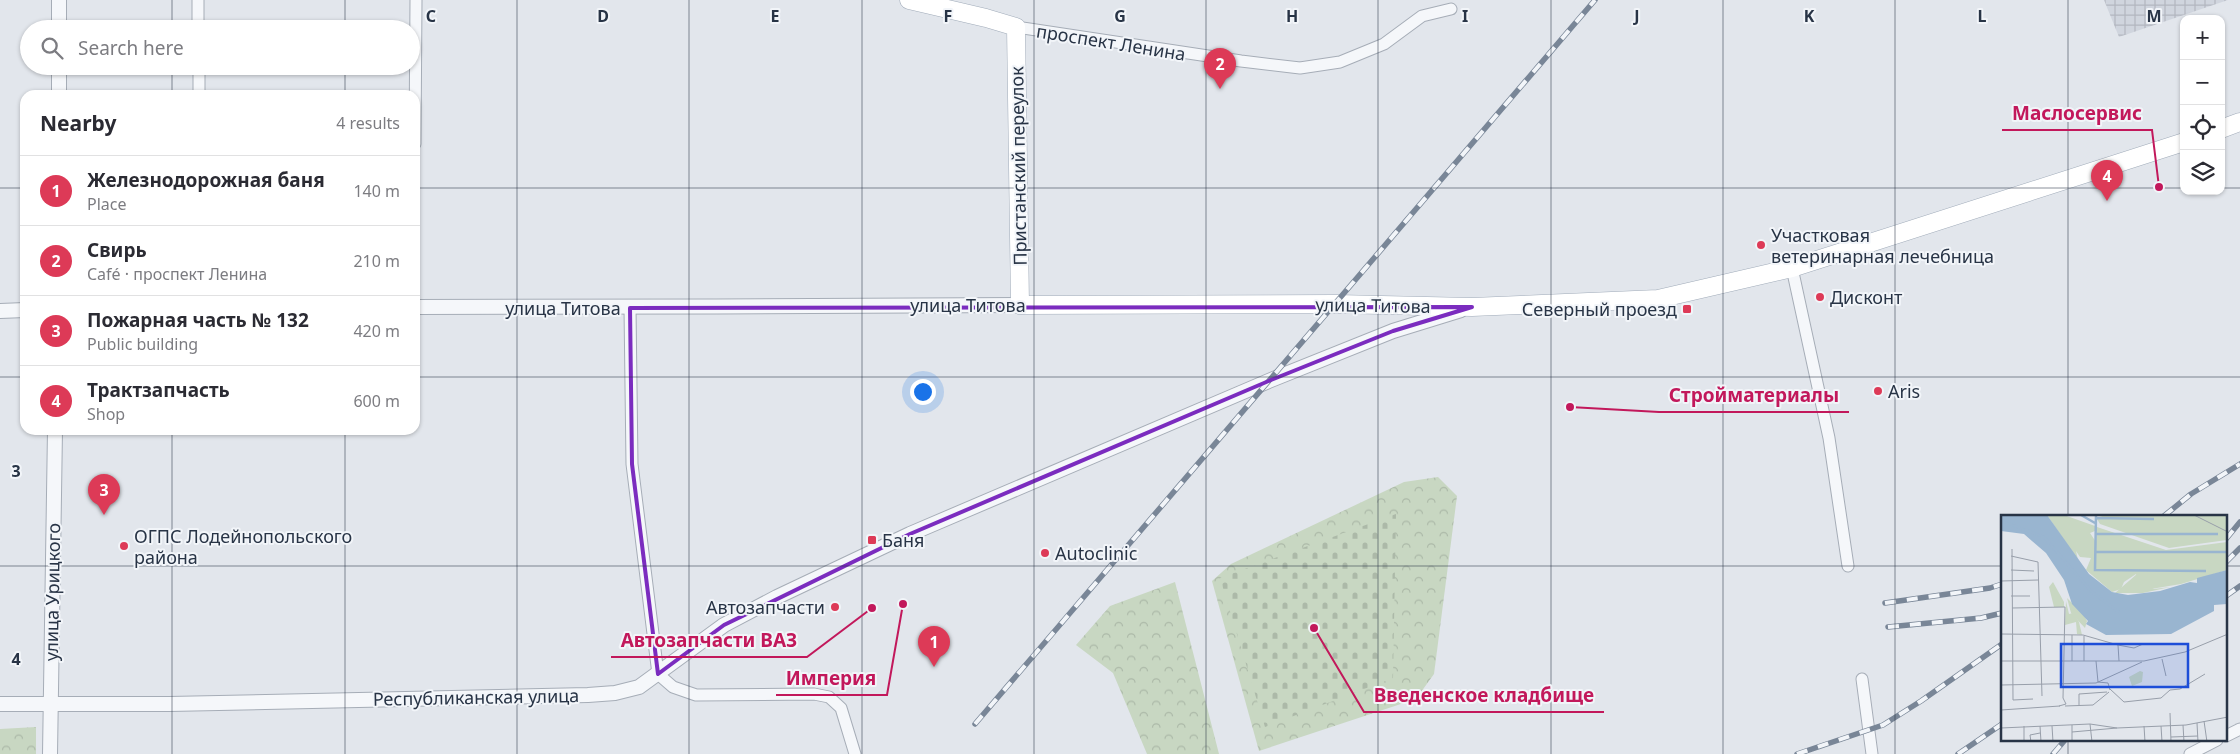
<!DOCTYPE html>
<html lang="en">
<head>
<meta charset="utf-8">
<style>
  :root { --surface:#fff; --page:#f2f2f3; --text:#2b2b33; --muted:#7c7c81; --line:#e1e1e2; --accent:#dd3a57 }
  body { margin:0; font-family:"Noto Sans",sans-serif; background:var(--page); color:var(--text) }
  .controls { position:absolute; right:15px; top:15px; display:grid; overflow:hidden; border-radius:10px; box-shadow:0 1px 4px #0004 }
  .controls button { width:45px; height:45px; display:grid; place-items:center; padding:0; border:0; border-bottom:1px solid var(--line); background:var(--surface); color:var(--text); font:25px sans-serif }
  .you { position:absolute; left:922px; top:391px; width:18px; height:18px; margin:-12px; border:4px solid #fff; border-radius:50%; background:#1a73e8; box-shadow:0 0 0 8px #1a73e833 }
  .badge { display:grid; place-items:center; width:32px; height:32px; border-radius:50%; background:var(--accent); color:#fff; font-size:16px; font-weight:700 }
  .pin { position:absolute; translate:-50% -41px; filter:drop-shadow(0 1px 2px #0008) }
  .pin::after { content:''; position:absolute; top:26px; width:18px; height:15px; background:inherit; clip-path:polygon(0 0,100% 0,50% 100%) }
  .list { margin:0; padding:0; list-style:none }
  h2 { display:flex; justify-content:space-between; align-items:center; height:65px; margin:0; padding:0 20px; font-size:21px }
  h2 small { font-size:16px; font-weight:400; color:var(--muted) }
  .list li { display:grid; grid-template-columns:32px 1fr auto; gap:15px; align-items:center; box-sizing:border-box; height:70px; padding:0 20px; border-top:1px solid var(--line) }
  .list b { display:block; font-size:19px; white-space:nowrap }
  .list p { margin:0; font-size:16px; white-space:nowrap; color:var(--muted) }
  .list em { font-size:16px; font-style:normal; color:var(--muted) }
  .icon { flex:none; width:28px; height:28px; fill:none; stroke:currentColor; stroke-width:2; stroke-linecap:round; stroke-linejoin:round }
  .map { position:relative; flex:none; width:2240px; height:754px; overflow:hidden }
  .search { position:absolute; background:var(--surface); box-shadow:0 1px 4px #0004; left:20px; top:20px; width:400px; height:55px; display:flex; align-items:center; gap:12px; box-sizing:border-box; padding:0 18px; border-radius:28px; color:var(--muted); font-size:19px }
  .panel { position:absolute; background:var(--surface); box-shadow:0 1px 4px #0004; left:20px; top:90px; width:400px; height:345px; border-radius:15px }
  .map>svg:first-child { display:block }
  .industrial { fill:url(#industrial-grid) }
  .forest { fill:url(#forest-crowns) }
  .cemetery { fill:url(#cemetery-stones) }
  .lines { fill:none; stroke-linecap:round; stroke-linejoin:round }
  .minor-casing { stroke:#a6adb7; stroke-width:13 }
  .tertiary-casing { stroke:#a6adb7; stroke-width:16 }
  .primary-casing { stroke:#a0abb9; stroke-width:19 }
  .minor { stroke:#f5f7fa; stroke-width:11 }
  .tertiary { stroke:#f5f7fa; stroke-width:14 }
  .primary { stroke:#fff; stroke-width:18 }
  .rail-casing { stroke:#798697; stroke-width:5.5 }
  .rail { stroke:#f2f5f9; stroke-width:4; stroke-dasharray:11; stroke-linecap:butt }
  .marked { fill:none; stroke:#7b2cbf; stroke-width:4; stroke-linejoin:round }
  .grid { fill:none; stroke:#283446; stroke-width:1; stroke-opacity:0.55 }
  .poi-dot { fill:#dd3a57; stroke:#f2f5f9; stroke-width:2 }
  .labels { text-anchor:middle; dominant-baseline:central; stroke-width:4; stroke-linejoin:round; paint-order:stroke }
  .street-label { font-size:18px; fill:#283446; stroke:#f2f5f9 }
  .poi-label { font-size:18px; fill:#283446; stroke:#f2f5f9; text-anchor:start }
  .inset-river { fill:none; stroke:#99b5d0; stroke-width:2.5 }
  .inset-road { fill:none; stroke:#989faa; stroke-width:1 }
  .view { fill:#1d4ed8; fill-opacity:0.15; stroke:#1d4ed8; stroke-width:2.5 }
  .inset-edge { fill:none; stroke:#283446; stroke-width:2.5 }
  .grid-label { font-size:16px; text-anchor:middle; font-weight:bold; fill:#283446; stroke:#f2f5f9; stroke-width:4; stroke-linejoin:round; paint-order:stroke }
  .leader { fill:none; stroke:#c2185b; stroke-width:2 }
  .callout-dot { fill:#c2185b; stroke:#f2f5f9; stroke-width:2 }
  .callout-label { font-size:19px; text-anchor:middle; font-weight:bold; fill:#c2185b; stroke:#f2f5f9; stroke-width:4; stroke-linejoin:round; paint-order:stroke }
</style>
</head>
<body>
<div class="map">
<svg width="2240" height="754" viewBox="0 0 2240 754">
  <defs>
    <pattern id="industrial-grid" width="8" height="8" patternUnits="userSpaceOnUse" patternTransform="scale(1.25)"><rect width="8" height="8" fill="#d0d5de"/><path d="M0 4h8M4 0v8" fill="none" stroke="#b3b7c0"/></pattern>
    <pattern id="forest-crowns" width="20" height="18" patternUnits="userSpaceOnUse" patternTransform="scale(1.25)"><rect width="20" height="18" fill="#c8d7c2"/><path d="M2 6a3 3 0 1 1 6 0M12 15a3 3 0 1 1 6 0" fill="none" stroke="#acb9a8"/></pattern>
    <pattern id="cemetery-stones" width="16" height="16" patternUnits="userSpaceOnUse" patternTransform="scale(1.25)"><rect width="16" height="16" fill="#c8d7c2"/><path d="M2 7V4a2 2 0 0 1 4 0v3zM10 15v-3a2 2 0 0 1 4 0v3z" fill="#acb9a8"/></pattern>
  </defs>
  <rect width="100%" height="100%" fill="#e2e6ec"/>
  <polygon class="industrial" points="2104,0 2228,0 2119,37"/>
  <g class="forest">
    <polygon points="1438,477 1457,496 1434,674 1416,699 1259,751 1212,581 1231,564 1404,482"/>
    <polygon points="1175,582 1219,754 1147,754 1113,673 1076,645 1110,606"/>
    <polygon points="36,727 36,754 0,754 0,729"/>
  </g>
  <polygon class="cemetery" points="1396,514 1393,678 1265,727 1220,578"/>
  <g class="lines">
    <g class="minor-casing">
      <g id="minor">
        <polyline points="198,0 198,29"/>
        <polyline points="1016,27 1241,61 1300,68 1340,62 1384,44 1422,16 1451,9"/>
        <polyline points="199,66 199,95"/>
        <polyline points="415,144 416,0"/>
        <polyline points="1792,268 1829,438 1848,566"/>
        <polyline points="630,308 632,464 658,674 673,687 696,695 814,694 829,697 841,708 855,754"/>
        <polyline points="1862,679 1872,754"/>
        <polyline points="2226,736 2240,729"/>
        <polyline points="2190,754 2217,740"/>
      </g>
    </g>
    <g class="tertiary-casing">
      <g id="tertiary">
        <polyline points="59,29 59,0"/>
        <polyline points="59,95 59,66"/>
        <path d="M415 307C617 308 818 305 1020 305"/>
        <polyline points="0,311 25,310"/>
        <polyline points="0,704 169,704 588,695 615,693 639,687 724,625 777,597 910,534 1271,380 1393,331 1461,310"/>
        <polyline points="50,754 55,430"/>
      </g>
    </g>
    <g class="primary-casing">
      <g id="primary">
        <polyline points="909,0 986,18 1016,27 1020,305 1336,304 1472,307 1658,299 1792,268 2184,142"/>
        <polyline points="2221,129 2240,122"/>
      </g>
    </g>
    <use href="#minor" class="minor"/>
    <use href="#tertiary" class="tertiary"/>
    <use href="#primary" class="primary"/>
    <g class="rail-casing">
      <g id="rail">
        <polyline points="2164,516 2191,494 2240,464"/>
        <polyline points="2226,539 2240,522"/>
        <polyline points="2226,562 2240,548"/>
        <polyline points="2226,596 2240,586"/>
        <polyline points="1885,603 1990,588 2002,584"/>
        <polyline points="1888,627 1981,618 2002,613"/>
        <polyline points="975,724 1595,0"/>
        <polyline points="1797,754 1883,725 1921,701 2002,644"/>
        <polyline points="1958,754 2002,724"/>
        <polyline points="2053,754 2065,740"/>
      </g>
    </g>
    <use href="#rail" class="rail"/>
  </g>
  <path class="marked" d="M1472 307 1393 331 1271 380 910 534 724 625 658 674 632 464 630 308Z"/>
  <path class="grid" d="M172 0V29M345 0V29M517 0V754M689 0V754M862 0V754M1034 0V754M1206 0V754M1378 0V754M1551 0V754M1723 0V754M1895 0V754M2068 0V516M172 66V95M345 66V95M0 188H25M415 188H2184M2221 188H2240M0 377H25M415 377H2240M172 430V754M345 430V754M0 566H2002M2226 566H2240M2068 740V754"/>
  <g class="poi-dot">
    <circle cx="1761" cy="245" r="5"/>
    <circle cx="1820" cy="297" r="5"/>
    <rect x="1682" y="304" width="10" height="10" rx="2.5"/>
    <circle cx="1878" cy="391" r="5"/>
    <rect x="867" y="535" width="10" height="10" rx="2.5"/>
    <circle cx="124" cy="546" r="5"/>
    <circle cx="1045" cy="553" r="5"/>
    <circle cx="835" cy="607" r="5"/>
  </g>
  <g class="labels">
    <g class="street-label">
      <text transform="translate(1111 42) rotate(9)">проспект Ленина</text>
      <text transform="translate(1018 166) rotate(-91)">Пристанский переулок</text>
      <text x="968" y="305">улица Титова</text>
      <text transform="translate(1373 305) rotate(1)">улица Титова</text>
      <text x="563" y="308">улица Титова</text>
      <text transform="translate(52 592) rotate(-89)">улица Урицкого</text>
      <text transform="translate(476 697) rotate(-1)">Республиканская улица</text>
    </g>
    <g class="poi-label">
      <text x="1771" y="235">Участковая<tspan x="1771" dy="21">ветеринарная лечебница</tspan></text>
      <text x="1830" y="297">Дисконт</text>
      <text x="1677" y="309" text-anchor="end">Северный проезд</text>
      <text x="1888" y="391">Aris</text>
      <text x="134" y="536">ОГПС Лодейнопольского<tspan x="134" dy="21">района</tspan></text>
      <text x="882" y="540">Баня</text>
      <text x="1055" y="553">Autoclinic</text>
      <text x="825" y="607" text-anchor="end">Автозапчасти</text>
    </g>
  </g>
  <g transform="translate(2001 515)">
    <rect width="226" height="226" fill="#e2e6ec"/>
    <path d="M136 59 142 68 153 74 169 72 142 78H114ZM66 83 83 100 86 106 84 113 70 98Z" fill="#c8d7c2"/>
    <path d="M46 0H63L94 11V16L89 18 95 27 96 20 102 19 96 18V12L165 35 226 27V55L180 69 150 74 138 68 135 59 123 67 120 74 111 77 85 55 90 43 79 42 75 36 77 45ZM95 0H226V25L168 33 99 9 96 4 105 3ZM139 156 142 157 141 167 131 171 128 162Z" fill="#c8d7c2"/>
    <path d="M52 67 63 87V92H53L48 72ZM65 86 68 99 72 98 78 107 81 120 76 119 75 107 64 110Z" fill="#c8d7c2"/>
    <path d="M0 0H46L88 59 111 77 127 80 159 76 189 67 196 68V63L226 55V89L213 90V96L170 119 105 120 85 109 87 106 71 89 63 65 45 38 23 19 0 16Z" fill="#99b5d0"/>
    <path class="inset-river" d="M80 0 94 8M95 0 94 55 205 56M95 3 153 4M0 6 43 22 91 77 118 97M95 19H217M95 37H226"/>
    <path class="inset-road" d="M193 0 227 17M11 34 12 185M10 41 37 47 41 181M10 55 33 56M0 66 37 65M10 81H29M11 93 64 92 62 183 65 189 58 191M0 119 82 120 117 130 118 146H143L184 137 227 119M71 120V146M117 130 133 133 142 129M161 144 165 161M0 146H118M83 146V121M95 146 97 167 107 168 109 175M0 170 95 168 141 147M109 174 123 187 160 183 169 175 179 174 204 159M12 185 32 184M78 190V179L106 177M64 191 92 190 108 177M0 195 59 191M169 198 170 227M203 206 206 227M196 208 197 227M89 209 91 227M71 210V227M182 210 183 227M23 211V227M39 211 40 227M51 211 52 227M143 211 144 227M160 211 161 227M0 213 89 209 116 213 185 210 227 202M71 217 116 213M170 222 197 221M30 227 29 220 39 218"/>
    <path class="view" d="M60 129H187V172H60Z"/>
    <rect width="226" height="226" class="inset-edge"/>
  </g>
  <g class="grid-label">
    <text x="431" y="22">C</text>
    <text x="603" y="22">D</text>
    <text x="775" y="22">E</text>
    <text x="948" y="22">F</text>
    <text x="1120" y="22">G</text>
    <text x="1292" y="22">H</text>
    <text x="1465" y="22">I</text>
    <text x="1637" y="22">J</text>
    <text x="1809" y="22">K</text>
    <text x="1982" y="22">L</text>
    <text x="2154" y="22">M</text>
    <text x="16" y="477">3</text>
    <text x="16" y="665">4</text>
  </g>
  <path class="leader" d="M2159 187L2152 130H2002M1570 407L1659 412H1849M872 608L807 657H611M903 604L887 695H776M1314 628L1364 712H1604"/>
  <g class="callout-dot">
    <circle cx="2159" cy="187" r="5"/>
    <circle cx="1570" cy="407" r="5"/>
    <circle cx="872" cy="608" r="5"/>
    <circle cx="903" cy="604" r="5"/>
    <circle cx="1314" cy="628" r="5"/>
  </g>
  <g class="callout-label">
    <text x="2077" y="120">Маслосервис</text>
    <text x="1754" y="402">Стройматериалы</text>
    <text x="709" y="647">Автозапчасти ВАЗ</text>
    <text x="831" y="685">Империя</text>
    <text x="1484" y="702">Введенское кладбище</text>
  </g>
</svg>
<div class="controls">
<button>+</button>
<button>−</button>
<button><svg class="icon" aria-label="locate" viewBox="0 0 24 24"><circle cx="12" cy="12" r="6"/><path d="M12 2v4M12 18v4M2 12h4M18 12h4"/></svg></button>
<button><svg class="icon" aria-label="layers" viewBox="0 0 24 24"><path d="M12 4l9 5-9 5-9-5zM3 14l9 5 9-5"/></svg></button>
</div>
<div class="you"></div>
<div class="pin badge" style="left:934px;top:667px">1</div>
<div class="pin badge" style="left:1220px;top:89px">2</div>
<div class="pin badge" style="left:104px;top:515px">3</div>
<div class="pin badge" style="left:2107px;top:201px">4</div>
<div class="search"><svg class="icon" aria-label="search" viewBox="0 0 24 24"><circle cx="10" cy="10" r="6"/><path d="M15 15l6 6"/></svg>Search here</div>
<section class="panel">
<h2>Nearby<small>4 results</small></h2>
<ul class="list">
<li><span class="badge">1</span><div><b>Железнодорожная баня</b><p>Place</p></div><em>140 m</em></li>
<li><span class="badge">2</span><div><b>Свирь</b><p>Café · проспект Ленина</p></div><em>210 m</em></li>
<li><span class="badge">3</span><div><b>Пожарная часть № 132</b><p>Public building</p></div><em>420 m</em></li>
<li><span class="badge">4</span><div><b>Трактзапчасть</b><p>Shop</p></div><em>600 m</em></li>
</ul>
</section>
</div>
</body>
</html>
